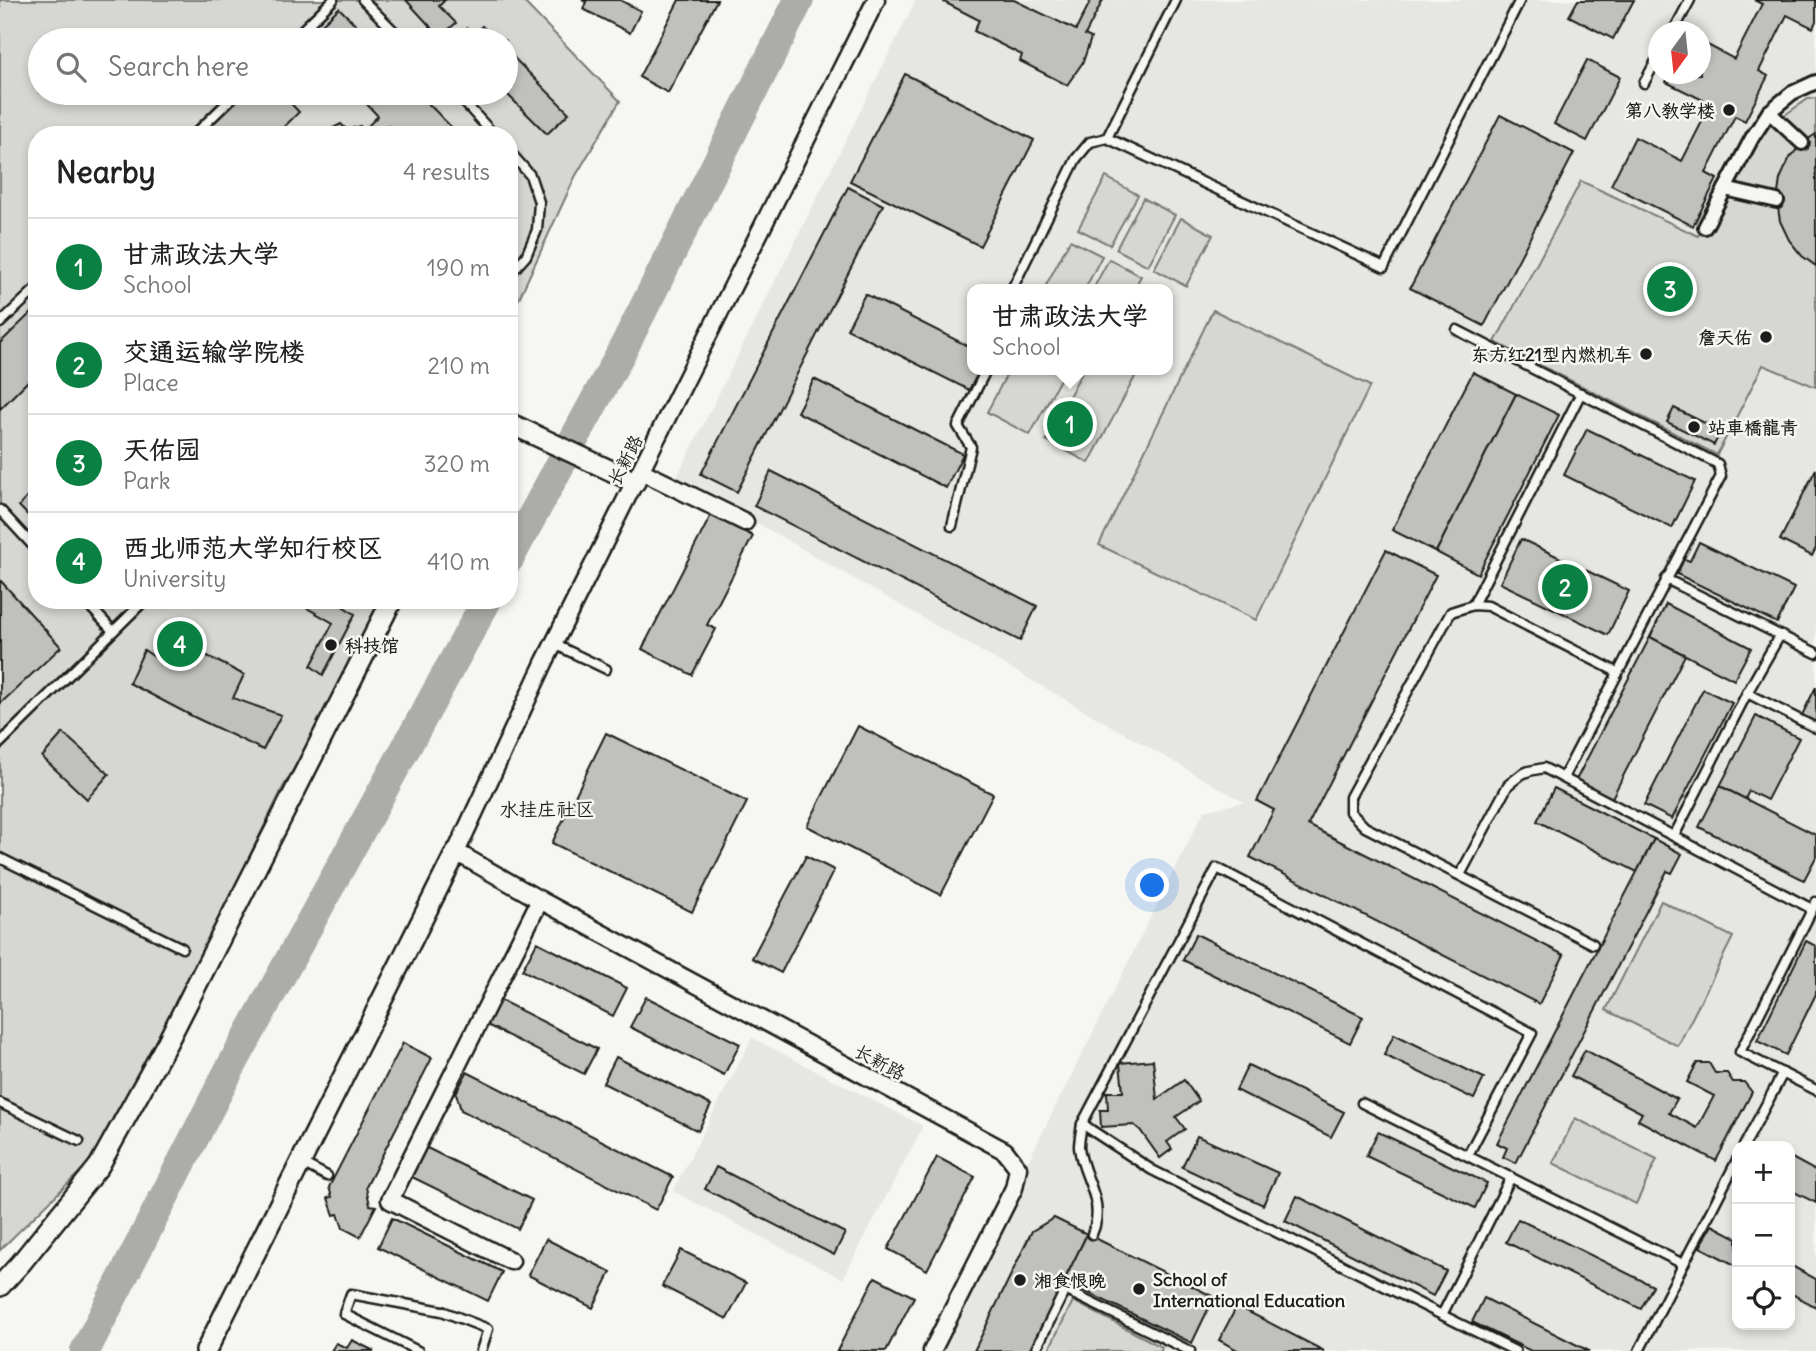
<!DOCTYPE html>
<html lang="en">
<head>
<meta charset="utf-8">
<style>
  :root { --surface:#fff; --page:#f2f2f2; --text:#222; --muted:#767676; --line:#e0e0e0; --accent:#0b8043 }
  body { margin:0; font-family:Delius,"LXGW WenKai TC",sans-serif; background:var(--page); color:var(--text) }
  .controls { position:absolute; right:21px; bottom:21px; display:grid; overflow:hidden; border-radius:14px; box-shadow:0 4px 10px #0003 }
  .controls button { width:63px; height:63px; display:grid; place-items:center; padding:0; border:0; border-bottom:2px solid var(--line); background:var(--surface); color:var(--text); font:35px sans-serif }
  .compass { position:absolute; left:1648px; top:21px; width:63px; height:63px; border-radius:50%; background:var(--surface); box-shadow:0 4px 10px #0003; rotate:195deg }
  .you { position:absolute; left:1153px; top:886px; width:24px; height:24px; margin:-18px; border:5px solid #fff; border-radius:50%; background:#1a73e8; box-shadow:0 0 0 10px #1a73e833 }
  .badge { display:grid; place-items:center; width:46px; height:46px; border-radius:50%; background:var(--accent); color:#fff; font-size:23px; font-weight:700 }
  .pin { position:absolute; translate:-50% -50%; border:4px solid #fff; box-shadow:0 2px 7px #0006 }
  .popup { position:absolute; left:967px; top:284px; width:206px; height:91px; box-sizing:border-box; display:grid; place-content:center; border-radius:14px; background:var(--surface); filter:drop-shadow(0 2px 5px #0005); font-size:23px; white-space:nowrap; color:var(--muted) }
  .popup b { font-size:26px; color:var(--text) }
  .popup::after { content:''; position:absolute; left:50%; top:100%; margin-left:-14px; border:14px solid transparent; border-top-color:var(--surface) }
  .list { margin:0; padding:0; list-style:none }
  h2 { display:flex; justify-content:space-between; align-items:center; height:91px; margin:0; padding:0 28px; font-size:30px }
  h2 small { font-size:23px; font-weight:400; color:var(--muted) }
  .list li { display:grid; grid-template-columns:46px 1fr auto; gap:21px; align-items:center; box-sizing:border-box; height:98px; padding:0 28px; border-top:2px solid var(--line) }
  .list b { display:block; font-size:26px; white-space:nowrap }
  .list p { margin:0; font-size:23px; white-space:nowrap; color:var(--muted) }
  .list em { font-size:23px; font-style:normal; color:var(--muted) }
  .icon { flex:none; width:38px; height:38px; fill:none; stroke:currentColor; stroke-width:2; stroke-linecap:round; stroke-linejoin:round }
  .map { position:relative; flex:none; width:1816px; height:1351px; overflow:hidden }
  .search { position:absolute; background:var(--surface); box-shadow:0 4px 10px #0003; left:28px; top:28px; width:490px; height:77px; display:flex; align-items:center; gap:18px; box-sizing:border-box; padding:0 24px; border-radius:38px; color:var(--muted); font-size:26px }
  .panel { position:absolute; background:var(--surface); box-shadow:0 4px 10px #0003; left:28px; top:126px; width:490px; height:483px; border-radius:28px }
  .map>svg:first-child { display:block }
  .built { fill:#e6e6e2; fill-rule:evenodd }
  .green { fill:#d6d6d2; stroke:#797977; stroke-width:2; fill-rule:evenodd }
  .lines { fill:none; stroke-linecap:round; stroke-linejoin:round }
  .river { stroke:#acaca9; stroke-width:30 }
  .building { fill:#c0c0bd; stroke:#1c1c1c; stroke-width:2 }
  .service-casing { stroke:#1c1c1c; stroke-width:13 }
  .pedestrian-casing { stroke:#1c1c1c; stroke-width:18 }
  .minor-casing { stroke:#1c1c1c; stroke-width:21 }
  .tertiary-casing { stroke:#1c1c1c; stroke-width:24 }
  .service { stroke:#f6f6f2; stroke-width:8 }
  .pedestrian { stroke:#f6f6f2; stroke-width:12 }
  .minor { stroke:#f6f6f2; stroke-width:16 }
  .tertiary { stroke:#f6f6f2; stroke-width:19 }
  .poi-dot { fill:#1c1c1c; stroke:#f6f6f2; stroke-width:2.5 }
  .labels { text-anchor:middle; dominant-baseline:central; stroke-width:5; stroke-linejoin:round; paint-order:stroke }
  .poi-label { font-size:18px; font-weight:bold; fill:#1c1c1c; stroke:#f6f6f2; text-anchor:start }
  .street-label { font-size:18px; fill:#1c1c1c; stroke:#f6f6f2 }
  .neighbourhood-label { font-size:19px; fill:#1c1c1c; stroke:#f6f6f2 }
</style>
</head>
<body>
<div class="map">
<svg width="1816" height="1351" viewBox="0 0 1816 1351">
  <rect width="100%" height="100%" fill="#f6f6f2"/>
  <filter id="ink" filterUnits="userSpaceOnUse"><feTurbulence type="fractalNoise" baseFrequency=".0143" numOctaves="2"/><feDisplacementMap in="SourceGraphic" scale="14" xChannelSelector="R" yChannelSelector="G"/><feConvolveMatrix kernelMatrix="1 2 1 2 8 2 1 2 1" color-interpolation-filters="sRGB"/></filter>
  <g filter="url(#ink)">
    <g class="built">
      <path d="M916 0H1816V1351H933L1204 811 1244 802 677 477ZM1658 32H1700V74H1658ZM972 289H1168V370H972ZM1737 1146H1790V1325H1737Z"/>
      <polygon points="752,1038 923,1126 843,1279 673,1191"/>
    </g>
    <g class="green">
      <path d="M0 0H522L620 101 575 177 509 320V135H37V600H381L340 689 282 789 194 972 90 1162 0 1250ZM40 40H506V93H40Z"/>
      <polygon points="1816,98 1816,387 1763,365 1717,455 1495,342 1581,181 1698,236 1770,125 1808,99"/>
      <polygon points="1106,177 1138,195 1110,245 1078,229"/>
      <polygon points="1143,198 1175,215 1148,266 1116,249"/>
      <polygon points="1181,218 1213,235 1186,286 1154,269"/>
      <polygon points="1070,240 1102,256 1085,289 1044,289"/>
      <polygon points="1109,259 1141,276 1134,289 1093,289"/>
      <polygon points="1213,310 1370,386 1256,620 1099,545"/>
      <polygon points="1009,370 1065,370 1030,435 987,412"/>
      <polygon points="1083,370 1126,370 1136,375 1089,463 1046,440"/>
      <polygon points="1661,901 1733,937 1678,1046 1606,1010"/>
      <polygon points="1575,1118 1657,1159 1636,1204 1553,1163"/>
      <polygon points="1073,1301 1162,1347 1161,1351 1048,1351"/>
    </g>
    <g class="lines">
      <g class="river">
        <polyline points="509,559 624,347 799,0"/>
        <polyline points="85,1351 226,1076 487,600"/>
      </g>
    </g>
    <g class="building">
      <polygon points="406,0 445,0 439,6 456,23 440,37"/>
      <polygon points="582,0 620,0 641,11 630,33 583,9 586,2"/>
      <polygon points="679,0 717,0 668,93 639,77"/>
      <polygon points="945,0 1014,0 1076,30 1091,0 1103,0 1085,35 1091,38 1083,62 1067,85 1020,61 1022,55 974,31 979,20 944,2"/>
      <polygon points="1578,0 1634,0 1613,39 1569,16"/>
      <polygon points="1754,0 1816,0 1816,21 1813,28 1787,15 1759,71 1768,76 1745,121 1735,116 1706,173 1717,179 1693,226 1611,185 1635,137 1682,161 1711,104 1666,82 1670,74 1700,74 1700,41 1734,59 1762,4"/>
      <polygon points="339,8 371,40 305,40"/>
      <polygon points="482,26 496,40 455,40 467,28 473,35"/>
      <polygon points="506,50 569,113 547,134 506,93"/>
      <polygon points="1587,60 1620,77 1587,141 1554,124"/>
      <polygon points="905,74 1034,140 980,246 850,181"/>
      <polygon points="244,93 281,93 299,112 276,135 200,135"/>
      <polygon points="349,93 418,93 459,135 397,135 388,126 379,135 320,135 341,124 347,130 360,126 363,131 378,116 361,98 358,101"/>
      <polygon points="1500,115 1574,153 1484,326 1410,288"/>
      <polygon points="1816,134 1816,266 1802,256 1789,240 1780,221 1777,201 1780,179 1789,159 1802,143"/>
      <polygon points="848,187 883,205 737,492 701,474"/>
      <polygon points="865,294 972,348 972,370 980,370 969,390 847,329"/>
      <polygon points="37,307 37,372 0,409 0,343"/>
      <polygon points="1473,372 1516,394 1436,552 1392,530"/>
      <polygon points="814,379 963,454 946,488 797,412"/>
      <polygon points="1516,394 1559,415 1478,574 1436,552"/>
      <polygon points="1674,408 1721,431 1714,445 1667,422"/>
      <polygon points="1587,429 1695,481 1672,528 1564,475"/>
      <polygon points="1816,469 1816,548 1812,556 1780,540"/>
      <polygon points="771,471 1037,606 1020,641 754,506"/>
      <polygon points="37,486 37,525 19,506"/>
      <polygon points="711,515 753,536 707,625 716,629 692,675 642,649"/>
      <polygon points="1521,539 1629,591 1608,635 1500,583"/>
      <polygon points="1699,542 1794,588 1777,623 1677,574 1684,559 1690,561"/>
      <polygon points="1386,550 1436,575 1308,825 1564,955 1539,1004 1250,857 1274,810 1257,801"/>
      <polygon points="0,580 61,647 0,704"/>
      <polygon points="293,600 333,600 355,614 323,675 311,666 333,623"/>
      <polygon points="1666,604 1751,648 1734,680 1650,637"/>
      <polygon points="171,637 244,675 233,698 281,715 263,750 192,716 129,683 144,650 162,662"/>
      <polygon points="1650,637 1685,655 1612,798 1576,780"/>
      <polygon points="1816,687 1816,722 1802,715"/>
      <polygon points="1703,689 1732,703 1672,819 1644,805"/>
      <polygon points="1756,716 1799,738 1767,800 1749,791 1745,799 1720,786"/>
      <polygon points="858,726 993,794 941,895 807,826"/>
      <polygon points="63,733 109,774 87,799 42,757"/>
      <polygon points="606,733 747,802 692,912 552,843"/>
      <polygon points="1720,786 1816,835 1816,857 1804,880 1699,827"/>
      <polygon points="1554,788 1654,839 1637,872 1537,821"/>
      <polygon points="1654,839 1682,854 1672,873 1667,871 1516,1163 1503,1157 1507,1148 1497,1143"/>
      <polygon points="806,856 834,870 781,973 752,958"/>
      <polygon points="1196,934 1363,1017 1350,1043 1183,960"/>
      <polygon points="1806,941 1816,946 1816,994 1786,1055 1757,1041"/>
      <polygon points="537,942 627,988 613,1016 522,970"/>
      <polygon points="646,997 740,1044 724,1075 630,1027"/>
      <polygon points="500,1000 597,1049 584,1074 487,1025"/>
      <polygon points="1394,1034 1484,1078 1474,1099 1384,1055"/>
      <polygon points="403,1043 432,1058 366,1187 370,1205 376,1206 360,1237 343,1228 338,1214 334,1215 328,1198 332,1197 329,1187"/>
      <polygon points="1585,1050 1677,1099 1669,1113 1697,1128 1714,1096 1687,1082 1697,1063 1709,1063 1715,1073 1727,1073 1733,1082 1744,1082 1752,1092 1716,1161 1638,1120 1642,1113 1571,1076"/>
      <polygon points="616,1057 711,1105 698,1131 603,1083"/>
      <polygon points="1153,1060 1157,1099 1184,1080 1199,1101 1176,1117 1185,1129 1167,1142 1172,1149 1160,1158 1140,1130 1134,1125 1101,1127 1100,1110 1108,1110 1107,1092 1123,1092 1120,1063"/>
      <polygon points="1248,1065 1344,1112 1331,1137 1236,1090"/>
      <polygon points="467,1072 673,1177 656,1210 461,1110 456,1093"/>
      <polygon points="1378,1132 1487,1183 1475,1208 1366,1156"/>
      <polygon points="1197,1136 1278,1173 1263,1205 1182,1167"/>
      <polygon points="423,1146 532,1200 518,1229 408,1175"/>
      <polygon points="937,1157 975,1177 927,1270 888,1249"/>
      <polygon points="1790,1157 1816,1171 1816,1203 1790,1190"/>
      <polygon points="716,1167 845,1233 834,1255 705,1189"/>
      <polygon points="1297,1196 1446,1271 1433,1296 1285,1221"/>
      <polygon points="392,1218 502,1272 488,1301 378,1247"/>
      <polygon points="1054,1218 1087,1234 1030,1351 974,1351 1032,1231"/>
      <polygon points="1518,1219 1653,1286 1641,1309 1506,1242"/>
      <polygon points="1712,1225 1737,1238 1737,1266 1700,1247"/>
      <polygon points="1087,1234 1214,1297 1192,1343 1064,1281"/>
      <polygon points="546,1239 611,1272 593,1308 528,1275"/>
      <polygon points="681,1250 746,1283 727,1319 662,1286"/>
      <polygon points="1790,1265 1816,1279 1816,1307 1790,1293"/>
      <polygon points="875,1277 914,1297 886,1351 837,1351"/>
      <polygon points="1484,1298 1589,1351 1531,1351 1472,1322"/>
      <polygon points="1237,1306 1324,1351 1239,1351 1219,1340"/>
      <polygon points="352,1340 374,1351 331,1351 336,1343 347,1348"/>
    </g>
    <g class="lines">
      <g class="service-casing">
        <g id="service">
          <polyline points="363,0 403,40"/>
          <polyline points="1176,0 1107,138 1384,267 1520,0"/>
          <polyline points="1673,32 1690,0"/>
          <polyline points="292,40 333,0"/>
          <polyline points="1644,83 1658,57"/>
          <polyline points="456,93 494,135"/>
          <polyline points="194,135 237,93"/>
          <polyline points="509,151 530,175 539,202 537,230 526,256 509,275"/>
          <polyline points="1012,289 1076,159 1090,142 1107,138"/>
          <polyline points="0,323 37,288"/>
          <polyline points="1457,330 1718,464 1721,476 1563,778"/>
          <polyline points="0,510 37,550"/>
          <polyline points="952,526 971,447 958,426 986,370"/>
          <polyline points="1666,579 1816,653"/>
          <polyline points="84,600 113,631"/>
          <polyline points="1473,605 1581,393"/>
          <polyline points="554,644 606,669"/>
          <polyline points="1747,693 1780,635"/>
          <polyline points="0,743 145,600"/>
          <polyline points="1674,836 1747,693 1816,728"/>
          <polyline points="0,858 182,948"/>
          <polyline points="1460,875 1508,785 1522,774 1529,771 1544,768 1812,909"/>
          <polyline points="1816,902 1740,1052 1816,1090"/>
          <polyline points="1593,944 1365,827 1350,812 1350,797 1451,612 1473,605 1488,606 1617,672"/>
          <polyline points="0,1103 79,1141"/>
          <polyline points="1362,1103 1683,1264"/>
          <path d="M1082 1124C1081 1131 1079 1140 1079 1147 1082 1178 1107 1201 1092 1234"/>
          <polyline points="1744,1146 1783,1073"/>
          <polyline points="1468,1155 1532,1033 1217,868 1082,1124 1152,1170 1442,1315 1511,1177"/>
          <polyline points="300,1162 327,1176"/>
          <polyline points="1442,1315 1515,1351"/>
          <polyline points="418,1351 344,1314 351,1294 442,1311 488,1329 481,1351"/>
          <polyline points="1035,1351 1065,1290 1190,1351"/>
          <polyline points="1639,1351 1737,1160"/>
        </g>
      </g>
      <g class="pedestrian-casing">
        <g id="pedestrian">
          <polyline points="1769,112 1802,143"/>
          <polyline points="1725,189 1777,201"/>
          <polyline points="1705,227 1752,138 1769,112 1792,93 1816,82"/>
        </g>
      </g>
      <g class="minor-casing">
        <g id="minor">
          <polyline points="876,0 545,661 456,852 540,900 1005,1151 1018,1168 1014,1188 932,1351"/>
          <polyline points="641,471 745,522"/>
          <polyline points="511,1261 390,1200 540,900"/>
        </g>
      </g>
      <g class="tertiary-casing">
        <g id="tertiary">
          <polyline points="509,423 635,482"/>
          <polyline points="0,1286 21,1263 99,1166 168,1041 392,600"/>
          <polyline points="206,1351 456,852"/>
        </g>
      </g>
      <use href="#service" class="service"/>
      <use href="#pedestrian" class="pedestrian"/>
      <use href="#minor" class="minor"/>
      <use href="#tertiary" class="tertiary"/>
    </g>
  </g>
  <g class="poi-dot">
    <circle cx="1729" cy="110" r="7"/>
    <circle cx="1766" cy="337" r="7"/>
    <circle cx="1646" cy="354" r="7"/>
    <circle cx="1694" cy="427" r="7"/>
    <circle cx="331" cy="645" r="7"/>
    <circle cx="1020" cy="1280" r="7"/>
    <circle cx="1139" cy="1289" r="7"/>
  </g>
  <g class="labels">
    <g class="poi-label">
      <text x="1715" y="110" text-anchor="end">第八教学楼</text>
      <text x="1752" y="337" text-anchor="end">詹天佑</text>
      <text x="1632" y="354" text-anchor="end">东方红21型内燃机车</text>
      <text x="1708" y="427">站車橋龍青</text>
      <text x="345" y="645">科技馆</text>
      <text x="1153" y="1279">School of<tspan x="1153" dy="21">International Education</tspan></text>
      <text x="1034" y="1280">湘食恨晚</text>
    </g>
    <g class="street-label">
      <text transform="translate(625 460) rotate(-63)">长新路</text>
      <text transform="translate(880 1062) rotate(28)">长新路</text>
    </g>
    <g class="neighbourhood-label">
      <text x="547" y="809">水挂庄社区</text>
    </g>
  </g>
</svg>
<div class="controls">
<button>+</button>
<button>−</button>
<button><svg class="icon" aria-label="locate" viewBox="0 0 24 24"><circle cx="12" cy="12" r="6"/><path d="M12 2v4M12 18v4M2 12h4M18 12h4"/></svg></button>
</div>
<svg class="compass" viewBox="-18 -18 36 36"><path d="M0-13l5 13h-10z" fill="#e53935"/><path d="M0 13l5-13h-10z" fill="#767676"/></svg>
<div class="you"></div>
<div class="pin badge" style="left:1070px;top:424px">1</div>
<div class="popup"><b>甘肃政法大学</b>School</div>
<div class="pin badge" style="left:1565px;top:587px">2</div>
<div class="pin badge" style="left:1670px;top:289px">3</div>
<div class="pin badge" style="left:180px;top:644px">4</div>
<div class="search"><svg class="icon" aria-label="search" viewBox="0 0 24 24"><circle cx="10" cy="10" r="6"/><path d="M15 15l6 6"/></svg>Search here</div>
<section class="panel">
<h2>Nearby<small>4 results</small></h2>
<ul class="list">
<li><span class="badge">1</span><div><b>甘肃政法大学</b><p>School</p></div><em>190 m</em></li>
<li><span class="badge">2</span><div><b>交通运输学院楼</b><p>Place</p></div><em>210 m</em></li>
<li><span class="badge">3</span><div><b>天佑园</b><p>Park</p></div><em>320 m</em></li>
<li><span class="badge">4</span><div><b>西北师范大学知行校区</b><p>University</p></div><em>410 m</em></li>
</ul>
</section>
</div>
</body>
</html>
